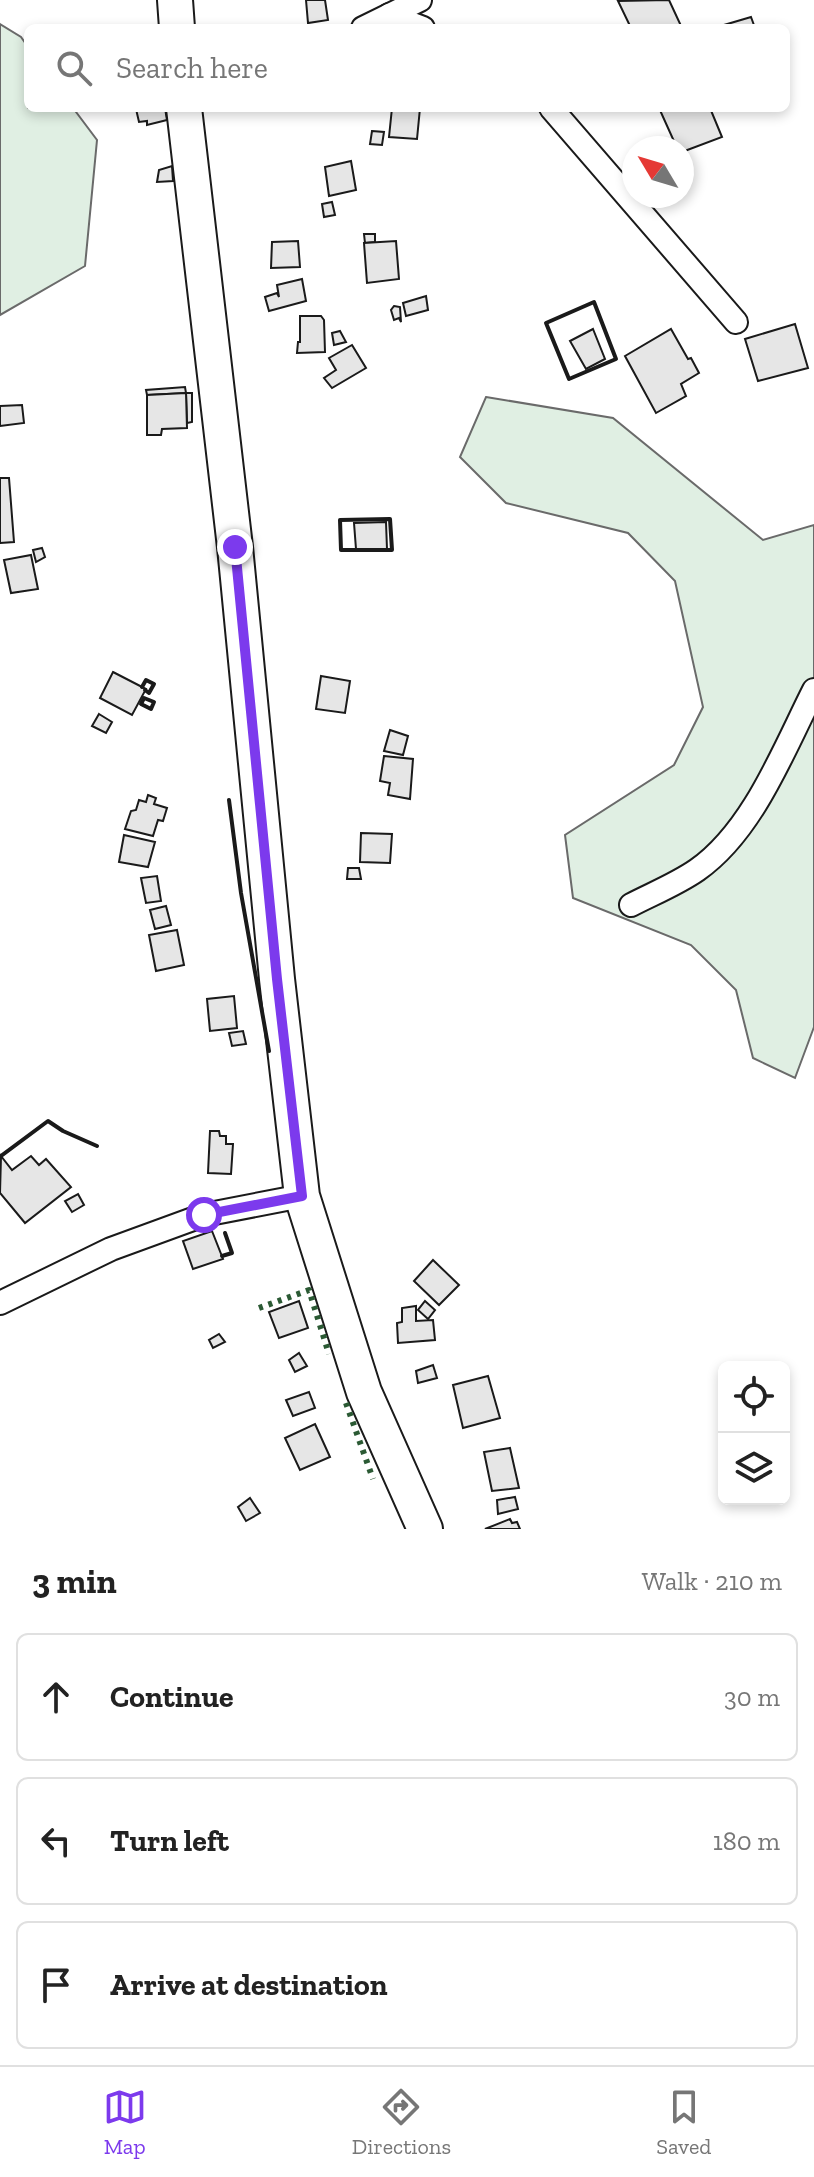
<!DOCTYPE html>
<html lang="en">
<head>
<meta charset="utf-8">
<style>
  :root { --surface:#fff; --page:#f2f2f2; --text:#222; --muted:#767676; --line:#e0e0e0; --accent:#7c3aed }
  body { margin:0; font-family:"Zilla Slab",serif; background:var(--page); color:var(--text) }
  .controls { position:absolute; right:24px; bottom:24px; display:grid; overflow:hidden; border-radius:12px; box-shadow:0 4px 12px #0003 }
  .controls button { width:72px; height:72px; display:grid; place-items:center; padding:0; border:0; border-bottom:2px solid var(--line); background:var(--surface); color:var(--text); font:40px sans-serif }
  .compass { position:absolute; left:622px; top:136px; width:72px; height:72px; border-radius:50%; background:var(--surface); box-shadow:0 4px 12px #0003; rotate:308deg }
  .stop { position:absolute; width:24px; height:24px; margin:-18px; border:6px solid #7c3aed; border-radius:50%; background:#fff }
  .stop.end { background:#7c3aed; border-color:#fff; box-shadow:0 2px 8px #0008 }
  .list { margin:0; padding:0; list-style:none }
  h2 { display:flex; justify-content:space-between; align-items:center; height:104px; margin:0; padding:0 32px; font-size:34px }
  h2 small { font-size:26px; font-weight:400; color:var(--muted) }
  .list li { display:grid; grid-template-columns:52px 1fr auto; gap:24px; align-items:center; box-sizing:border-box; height:128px; margin:0 16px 16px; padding:0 16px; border:2px solid var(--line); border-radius:12px }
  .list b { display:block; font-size:30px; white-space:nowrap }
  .list em { font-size:26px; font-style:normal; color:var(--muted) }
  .icon { flex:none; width:44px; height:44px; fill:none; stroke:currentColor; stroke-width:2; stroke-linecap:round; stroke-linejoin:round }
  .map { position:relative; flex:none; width:814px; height:1529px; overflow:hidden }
  .search { position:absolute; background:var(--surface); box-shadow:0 4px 12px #0003; left:24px; right:24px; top:24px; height:88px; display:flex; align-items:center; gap:20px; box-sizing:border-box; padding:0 28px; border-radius:12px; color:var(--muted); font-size:30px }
  .sheet { height:536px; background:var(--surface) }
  nav { display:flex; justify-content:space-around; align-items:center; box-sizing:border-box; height:112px; border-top:2px solid var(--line); background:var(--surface); font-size:22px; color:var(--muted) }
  nav a { display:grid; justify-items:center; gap:4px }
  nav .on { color:var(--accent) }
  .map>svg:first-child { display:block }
  .green { fill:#e0efe3; stroke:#6a6a6a; stroke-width:2 }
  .building { fill:#e6e6e6; stroke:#1a1a1a; stroke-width:2 }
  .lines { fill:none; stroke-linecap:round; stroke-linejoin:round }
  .street-casing { stroke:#1a1a1a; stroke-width:26 }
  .primary-casing { stroke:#1a1a1a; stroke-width:38 }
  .street { stroke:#fff; stroke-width:22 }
  .primary { stroke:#fff; stroke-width:34 }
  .hedge { stroke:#2b5a34; stroke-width:6; stroke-dasharray:4 6; stroke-linecap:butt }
  .wall { stroke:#1a1a1a; stroke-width:4 }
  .route { stroke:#7c3aed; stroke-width:10 }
</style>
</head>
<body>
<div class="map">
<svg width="814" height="1529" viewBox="0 0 814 1529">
  <rect width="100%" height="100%" fill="#fff"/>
  <g class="green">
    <polygon points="0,24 21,37 28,47 28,108 73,108 97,140 85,266 0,315"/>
    <polygon points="486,397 613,418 763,540 814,525 814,1027 795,1078 753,1058 736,990 691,945 573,898 565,835 674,765 703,707 675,581 628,533 506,503 460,457"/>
  </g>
  <g class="building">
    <polygon points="306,0 325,0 328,20 308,23"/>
    <polygon points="669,0 682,28 631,28 618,1"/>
    <polygon points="751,17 755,28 725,28 724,25"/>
    <polygon points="165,108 167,120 147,125 147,121 139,122 136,109"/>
    <polygon points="392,108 420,108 417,139 389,137"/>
    <polygon points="659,108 710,108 722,137 682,152 682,148 677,148"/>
    <polygon points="372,131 384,132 382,145 370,144"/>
    <polygon points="351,161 356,190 329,196 325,167"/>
    <polygon points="172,166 173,181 157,182 159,170"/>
    <polygon points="332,202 335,215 324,217 322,204"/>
    <polygon points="364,234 375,234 375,242 365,243"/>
    <polygon points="298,241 300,267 271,268 272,242"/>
    <polygon points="396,241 399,279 367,283 364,243"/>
    <polygon points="302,279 306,301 269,311 265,297 277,293 279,297 277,285"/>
    <polygon points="426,296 428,310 406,316 403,303"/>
    <polygon points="394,306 400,307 401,322 399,318 394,320 391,310"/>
    <polygon points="300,316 321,316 324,320 325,352 297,353 298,342 300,342"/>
    <polygon points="795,324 808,368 758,381 745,339"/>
    <polygon points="593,329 605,359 586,369 570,341"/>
    <polygon points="671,329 688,359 691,358 699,373 681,384 686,396 656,413 625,356"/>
    <polygon points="340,331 346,342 334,345 332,333"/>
    <polygon points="352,345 366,368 332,388 324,378 336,370 329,358"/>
    <polygon points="185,387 186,393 147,395 146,390"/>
    <polygon points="186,393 192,393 192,422 187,423"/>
    <polygon points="186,393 187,428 162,429 161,435 147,435 147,395"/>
    <polygon points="22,405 24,423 0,426 0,406"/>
    <polygon points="0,478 9,478 14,542 0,543"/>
    <polygon points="386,522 387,549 356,549 354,523"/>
    <polygon points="42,548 45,557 36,562 33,550"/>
    <polygon points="31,555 38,589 11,593 4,560"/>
    <polygon points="113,672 146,689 132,715 100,698"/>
    <polygon points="321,676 350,681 345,713 316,709"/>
    <polygon points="99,714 112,722 106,733 92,726"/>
    <polygon points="390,730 408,736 403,755 384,751"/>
    <polygon points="384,756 413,759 410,799 388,795 390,783 380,781"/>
    <polygon points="148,795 156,798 154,804 167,808 163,821 158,820 153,836 125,829 131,811 136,810 139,800 146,802"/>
    <polygon points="361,833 392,834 390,863 360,862"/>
    <polygon points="124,835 155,842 148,867 119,862"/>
    <polygon points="348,868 359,868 361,879 347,879"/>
    <polygon points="157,876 161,901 146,903 141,878"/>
    <polygon points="166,906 171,925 155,929 150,910"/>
    <polygon points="177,930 184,965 156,971 149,935"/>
    <polygon points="234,996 237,1028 210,1031 207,999"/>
    <polygon points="243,1031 246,1044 232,1046 229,1033"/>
    <polygon points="210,1131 219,1131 220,1136 226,1136 226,1144 233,1144 231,1174 208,1173"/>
    <polygon points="1,1156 12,1170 31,1156 39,1165 46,1159 71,1187 25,1223 0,1193"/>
    <polygon points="78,1194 84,1205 72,1212 65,1201"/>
    <polygon points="212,1231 223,1259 193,1269 183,1241"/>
    <polygon points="433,1260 459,1285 439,1305 414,1281"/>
    <polygon points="299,1301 308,1328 279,1338 269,1312"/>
    <polygon points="425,1301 435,1310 428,1319 418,1310"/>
    <polygon points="416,1306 416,1321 433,1320 435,1340 398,1343 397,1323 402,1322 402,1308"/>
    <polygon points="219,1334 225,1342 213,1348 209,1340"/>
    <polygon points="299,1353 307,1366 295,1372 289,1360"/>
    <polygon points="433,1365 437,1378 418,1383 416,1371"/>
    <polygon points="488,1376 500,1418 463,1428 453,1385"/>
    <polygon points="309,1392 315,1408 293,1416 286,1400"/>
    <polygon points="315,1424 330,1457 300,1470 285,1438"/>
    <polygon points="510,1448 519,1488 492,1491 484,1452"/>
    <polygon points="515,1497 518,1509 498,1514 497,1500"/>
    <polygon points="250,1498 260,1513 246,1521 238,1507"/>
    <polygon points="510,1519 512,1523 517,1522 520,1529 485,1529"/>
  </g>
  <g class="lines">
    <g class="street-casing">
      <g id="street">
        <polyline points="389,15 423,28"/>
        <polyline points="363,28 420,0"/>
        <polyline points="551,108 736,322"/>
        <path d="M631 905C652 894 677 884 697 870 753 831 784 749 814 690"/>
        <polyline points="0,1303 111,1249 204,1215 302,1196"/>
      </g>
    </g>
    <g class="primary-casing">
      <g id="primary">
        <polyline points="175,0 177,28"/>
        <polyline points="184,108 235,547 277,979 302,1196 364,1392 425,1529"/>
      </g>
    </g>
    <use href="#street" class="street"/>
    <use href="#primary" class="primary"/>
    <g class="hedge">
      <polyline points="259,1308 309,1290 329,1354"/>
      <polyline points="346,1403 373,1479"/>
    </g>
    <g class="wall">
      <polygon points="594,302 616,359 569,379 546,323"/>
      <polygon points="390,519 392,550 341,550 340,520"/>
      <polyline points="142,687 146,680 154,684 149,693 145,690"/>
      <polygon points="144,698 154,702 151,709 141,704"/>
      <polyline points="229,800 241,893 269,1051"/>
      <polyline points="1,1156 48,1121 63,1131 97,1146"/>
      <polyline points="222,1256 232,1253 225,1233"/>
    </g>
  </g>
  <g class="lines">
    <polyline class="route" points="204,1215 302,1196 277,979 235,547"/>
  </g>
</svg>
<div class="controls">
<button><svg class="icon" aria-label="locate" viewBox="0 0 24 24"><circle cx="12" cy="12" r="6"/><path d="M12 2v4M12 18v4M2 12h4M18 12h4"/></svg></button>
<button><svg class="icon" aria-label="layers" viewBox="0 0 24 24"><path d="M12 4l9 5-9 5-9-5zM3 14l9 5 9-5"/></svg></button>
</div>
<svg class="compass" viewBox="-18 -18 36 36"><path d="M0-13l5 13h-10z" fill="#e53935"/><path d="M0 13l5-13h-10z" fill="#767676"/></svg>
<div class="stop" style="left:204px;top:1215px"></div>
<div class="stop end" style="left:235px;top:547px"></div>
<div class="search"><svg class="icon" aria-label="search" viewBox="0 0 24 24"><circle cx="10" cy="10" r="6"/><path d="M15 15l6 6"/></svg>Search here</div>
</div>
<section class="sheet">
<h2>3 min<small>Walk · 210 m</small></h2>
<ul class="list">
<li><svg class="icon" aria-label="ahead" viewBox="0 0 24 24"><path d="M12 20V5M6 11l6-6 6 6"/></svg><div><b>Continue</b></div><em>30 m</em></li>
<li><svg class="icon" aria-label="left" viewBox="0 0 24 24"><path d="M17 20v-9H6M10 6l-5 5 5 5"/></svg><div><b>Turn left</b></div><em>180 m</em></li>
<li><svg class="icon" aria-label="arrive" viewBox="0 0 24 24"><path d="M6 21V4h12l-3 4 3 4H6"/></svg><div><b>Arrive at destination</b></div></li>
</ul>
</section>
<nav>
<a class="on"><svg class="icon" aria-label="map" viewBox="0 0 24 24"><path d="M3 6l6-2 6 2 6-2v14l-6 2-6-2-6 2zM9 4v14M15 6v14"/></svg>Map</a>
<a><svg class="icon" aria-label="directions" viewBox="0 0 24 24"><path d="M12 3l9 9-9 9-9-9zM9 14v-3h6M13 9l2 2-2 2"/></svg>Directions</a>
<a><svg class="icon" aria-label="saved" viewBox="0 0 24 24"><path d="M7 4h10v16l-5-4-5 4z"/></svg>Saved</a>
</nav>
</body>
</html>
